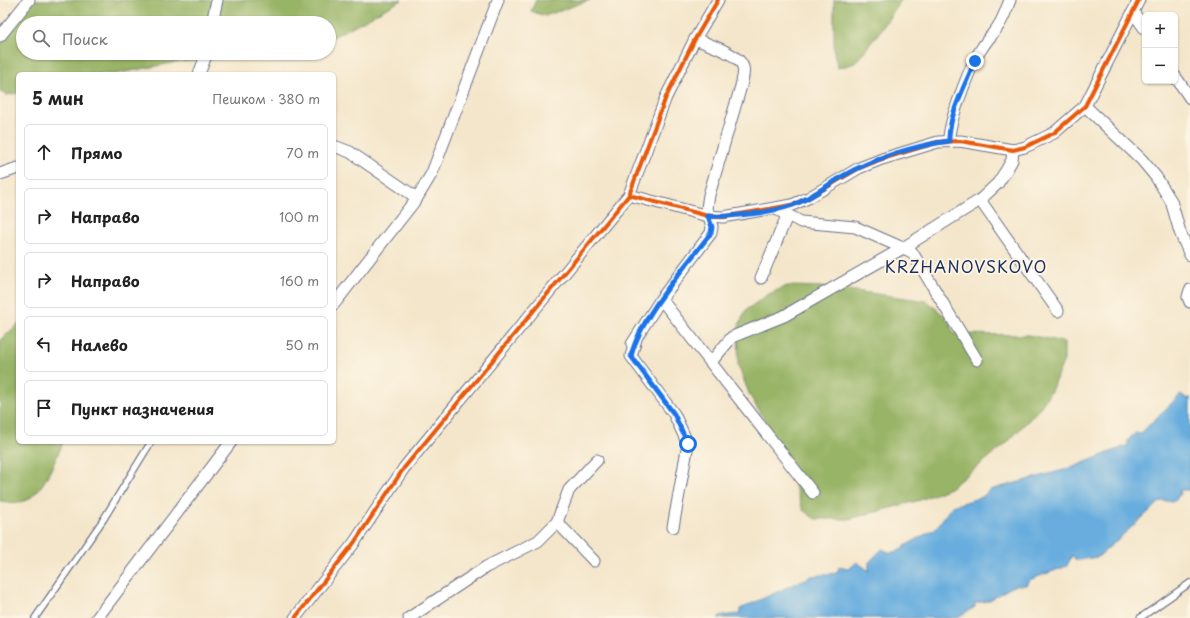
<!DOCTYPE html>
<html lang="ru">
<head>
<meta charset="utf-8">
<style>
  :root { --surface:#fff; --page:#f6f6f6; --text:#222; --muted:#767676; --line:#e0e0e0 }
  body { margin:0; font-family:"Playpen Sans",sans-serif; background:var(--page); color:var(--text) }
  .controls { position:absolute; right:12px; top:12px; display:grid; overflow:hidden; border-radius:6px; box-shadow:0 1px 3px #0004 }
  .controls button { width:36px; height:36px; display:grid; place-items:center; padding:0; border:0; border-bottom:1px solid var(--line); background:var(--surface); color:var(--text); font:20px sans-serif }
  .stop { position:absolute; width:12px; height:12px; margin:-9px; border:3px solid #1a73e8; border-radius:50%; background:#fff }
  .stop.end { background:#1a73e8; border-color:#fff; box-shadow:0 1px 4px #0008 }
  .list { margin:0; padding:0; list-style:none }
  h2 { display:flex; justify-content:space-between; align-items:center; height:52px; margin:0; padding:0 16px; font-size:17px }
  h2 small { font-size:13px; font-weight:400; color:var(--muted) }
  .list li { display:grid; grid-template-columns:26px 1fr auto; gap:12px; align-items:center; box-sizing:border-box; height:56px; margin:0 8px 8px; padding:0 8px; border:1px solid var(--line); border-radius:6px }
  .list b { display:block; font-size:15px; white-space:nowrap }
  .list em { font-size:13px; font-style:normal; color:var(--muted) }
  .icon { flex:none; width:22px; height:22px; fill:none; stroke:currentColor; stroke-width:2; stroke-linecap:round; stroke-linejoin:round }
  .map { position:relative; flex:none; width:1190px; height:618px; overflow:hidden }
  .search { position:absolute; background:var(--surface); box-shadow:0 1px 3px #0004; left:16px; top:16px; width:320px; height:44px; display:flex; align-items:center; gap:10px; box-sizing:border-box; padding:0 14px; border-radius:22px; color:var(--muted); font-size:15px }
  .panel { position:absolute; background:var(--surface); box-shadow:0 1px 3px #0004; left:16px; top:72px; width:320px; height:372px; border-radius:6px }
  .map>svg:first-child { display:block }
  .forest { fill:#98b466; stroke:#5a7262 }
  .water { fill:#68adde; stroke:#426e9e }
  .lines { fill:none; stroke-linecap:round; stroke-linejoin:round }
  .service-casing { stroke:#676f84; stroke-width:8 }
  .minor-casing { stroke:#676f84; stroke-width:13 }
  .service { stroke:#fff; stroke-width:5.5 }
  .minor { stroke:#fff; stroke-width:11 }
  .cycleway-casing { stroke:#fcf5e5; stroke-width:6 }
  .cycleway { stroke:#e8590c; stroke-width:4 }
  .route { stroke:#1a73e8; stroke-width:5 }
  .labels { text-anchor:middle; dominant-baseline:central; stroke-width:4; stroke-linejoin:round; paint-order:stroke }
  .quarter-label { font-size:16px; letter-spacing:1px; fill:#1b2f5e; stroke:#fcf5e5 }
</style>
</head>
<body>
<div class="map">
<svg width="1190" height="618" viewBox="0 0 1190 618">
  <rect width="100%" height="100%" fill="#fcf5e5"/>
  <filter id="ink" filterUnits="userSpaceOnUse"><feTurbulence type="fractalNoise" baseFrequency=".025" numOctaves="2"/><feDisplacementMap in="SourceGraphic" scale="8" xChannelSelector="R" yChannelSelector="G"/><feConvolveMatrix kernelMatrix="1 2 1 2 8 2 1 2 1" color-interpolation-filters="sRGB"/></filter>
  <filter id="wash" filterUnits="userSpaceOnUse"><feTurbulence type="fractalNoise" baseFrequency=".012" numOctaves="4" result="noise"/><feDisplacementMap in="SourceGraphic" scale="16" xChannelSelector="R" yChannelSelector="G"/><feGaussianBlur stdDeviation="0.9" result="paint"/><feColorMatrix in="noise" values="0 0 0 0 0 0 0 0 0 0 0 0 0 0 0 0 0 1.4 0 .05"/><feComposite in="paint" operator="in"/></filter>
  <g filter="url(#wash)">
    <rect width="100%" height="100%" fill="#f4e6cb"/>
    <g class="forest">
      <polygon points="28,0 402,0 329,39 329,23 23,23 23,53 283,53 177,62 115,74 18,74 18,93 7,95 0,91 0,45"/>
      <polygon points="536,0 590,0 545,16 531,11"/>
      <polygon points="834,0 901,0 881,30 855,63 838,68 834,53"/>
      <polygon points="787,286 826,287 927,301 947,318 954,334 1028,335 1064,342 1064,360 1051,391 1039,409 1005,445 950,488 920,500 849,519 815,519 803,510 782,449 750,396 738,365 739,325 746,310 767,295"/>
      <path d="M18 324V442H63C57 457 44 489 30 498 21 504 10 503 0 501V341Z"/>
    </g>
    <polygon class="water" points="1180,395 1188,399 1190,397 1190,490 1179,490 1180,494 1175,501 1161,501 1098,557 1076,560 1072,555 1067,566 1029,580 1026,585 1015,585 988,601 975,603 975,607 956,618 718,618 720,616 740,614 740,609 812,576 837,573 839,567 849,569 857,562 869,571 869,562 882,549 891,553 903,549 905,546 936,528 952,506 982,497 990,490 1071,468 1128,445 1128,440 1135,433 1143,434 1143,431"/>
  </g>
  <g filter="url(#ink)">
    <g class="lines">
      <g class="service-casing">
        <g id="service">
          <polyline points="35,618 103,520 151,442"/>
          <polyline points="1140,618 1190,583"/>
        </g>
      </g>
      <g class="minor-casing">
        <g id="minor">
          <polyline points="1133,12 1145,29"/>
          <polyline points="212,23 217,0"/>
          <polyline points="0,36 29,0"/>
          <polyline points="199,74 207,53"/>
          <polyline points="1175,76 1190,98"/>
          <polyline points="1085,106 1142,160 1156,177 1171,201 1180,232 1190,255"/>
          <path d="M949 141C948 123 971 63 982 48 986 41 992 35 997 28 1003 20 1006 10 1010 0"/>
          <polyline points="334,146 350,152 417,198"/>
          <polyline points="0,174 18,168"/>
          <polyline points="629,195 708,216 723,217 792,205 808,198 859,168 882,159 938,142 960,141 1013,150 1025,147 1054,133 1085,106 1139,0"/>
          <polyline points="980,200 1058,311"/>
          <polyline points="776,209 801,222 855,227 912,252 977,360"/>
          <polyline points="761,278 787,216"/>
          <polyline points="1190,290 1188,297 1190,302"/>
          <polyline points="661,299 813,493"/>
          <polyline points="334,304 417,198 432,173 498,0"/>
          <polyline points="636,339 631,356 674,414 688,444 673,527"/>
          <path d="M632 344 661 299 711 233 712 227 707 208 709 195 741 86C742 80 745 73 743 67 740 54 707 44 695 39"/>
          <polyline points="711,362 732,337 784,316 903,248 980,200 998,183 1007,169 1012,160 1013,150"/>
          <polyline points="557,522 594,561"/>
          <polyline points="97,618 231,442"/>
          <polyline points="295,618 354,543 404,468 629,195 666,97 695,39 718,0"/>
          <polyline points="409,618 486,567 538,541 557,522 569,490 597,460"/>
        </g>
      </g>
      <use href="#service" class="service"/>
      <use href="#minor" class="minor"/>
      <g class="cycleway-casing">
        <g id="cycleway">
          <polyline points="629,195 708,216 723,217 792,205 808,198 859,168 882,159 938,142 960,141 1013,150 1025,147 1054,133 1085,106 1139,0"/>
          <polyline points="295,618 354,543 404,468 629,195 666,97 695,39 718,0"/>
        </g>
      </g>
      <use href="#cycleway" class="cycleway"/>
    </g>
  </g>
  <g class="lines" filter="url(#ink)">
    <path class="route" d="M688 444 674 414 631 356C642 314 685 267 711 233L712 227 708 216C731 217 771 213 793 205 811 198 826 186 843 176 874 158 914 146 949 141 948 116 966 84 975 61"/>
  </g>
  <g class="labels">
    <g class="quarter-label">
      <text x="966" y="266">KRZHANOVSKOVO</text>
    </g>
  </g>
</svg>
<div class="controls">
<button>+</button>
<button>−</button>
</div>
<div class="stop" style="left:688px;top:444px"></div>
<div class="stop end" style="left:975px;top:61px"></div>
<div class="search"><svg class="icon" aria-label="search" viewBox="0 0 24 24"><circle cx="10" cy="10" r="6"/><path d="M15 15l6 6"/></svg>Поиск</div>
<section class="panel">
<h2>5 мин<small>Пешком · 380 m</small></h2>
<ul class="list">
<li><svg class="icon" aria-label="ahead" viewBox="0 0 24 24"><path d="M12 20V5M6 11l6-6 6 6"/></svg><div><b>Прямо</b></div><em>70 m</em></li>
<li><svg class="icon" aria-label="right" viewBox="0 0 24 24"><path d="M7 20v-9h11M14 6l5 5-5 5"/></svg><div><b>Направо</b></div><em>100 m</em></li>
<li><svg class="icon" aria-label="right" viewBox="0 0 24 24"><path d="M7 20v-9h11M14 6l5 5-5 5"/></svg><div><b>Направо</b></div><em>160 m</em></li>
<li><svg class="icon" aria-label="left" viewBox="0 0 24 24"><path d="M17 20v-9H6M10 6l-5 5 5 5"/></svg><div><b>Налево</b></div><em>50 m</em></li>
<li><svg class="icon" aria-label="arrive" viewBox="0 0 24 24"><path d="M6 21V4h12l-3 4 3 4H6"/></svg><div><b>Пункт назначения</b></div></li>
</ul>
</section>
</div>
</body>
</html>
